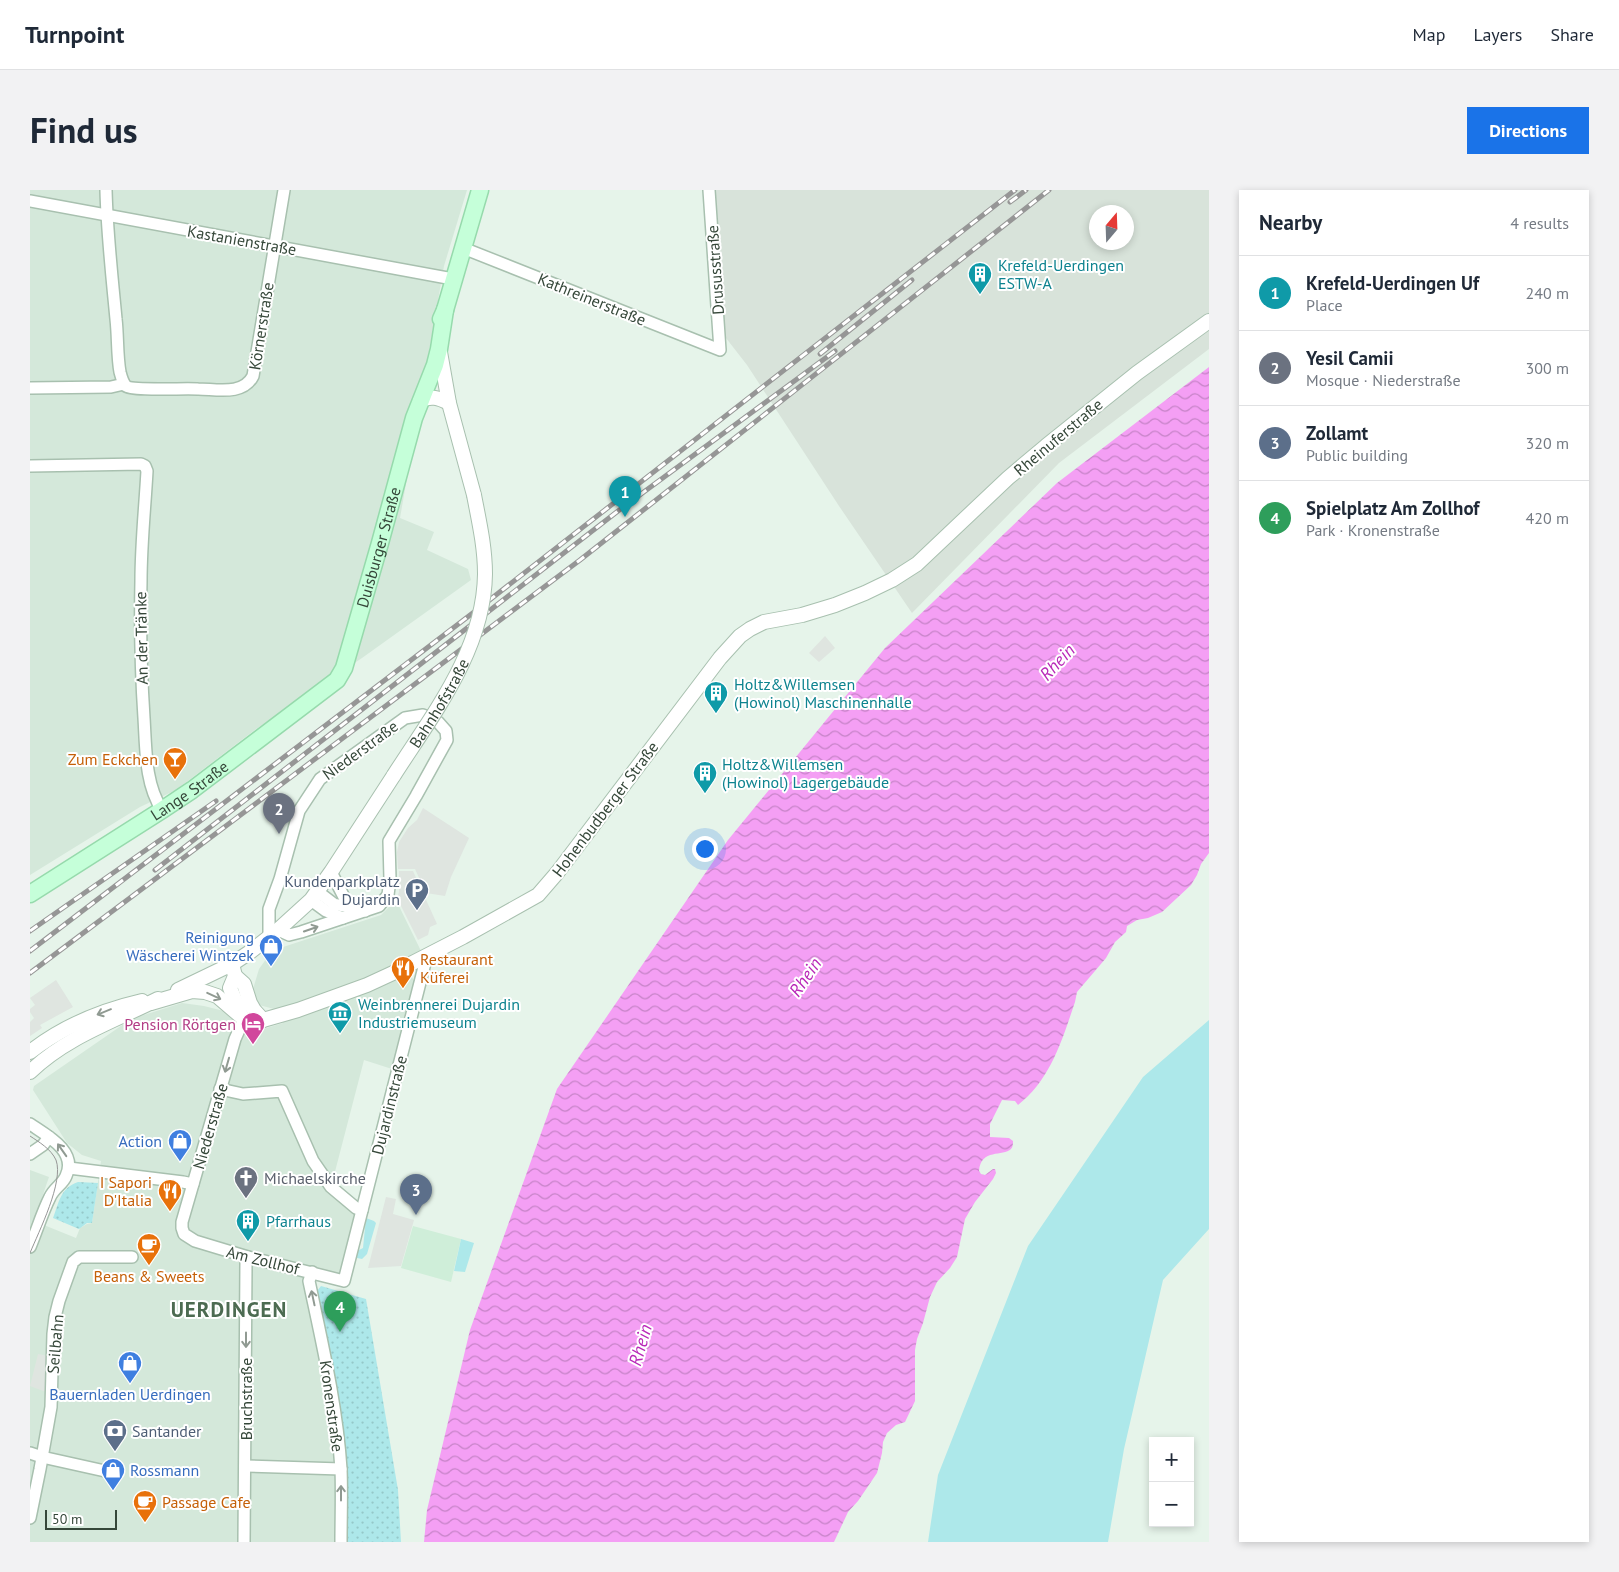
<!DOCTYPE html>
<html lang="en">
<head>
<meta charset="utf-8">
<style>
  :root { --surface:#fff; --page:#f2f2f3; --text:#1f2937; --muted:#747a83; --line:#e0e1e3; --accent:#1a73e8 }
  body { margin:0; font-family:"PT Sans",sans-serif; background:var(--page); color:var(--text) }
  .controls { position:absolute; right:15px; bottom:15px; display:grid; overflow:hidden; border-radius:0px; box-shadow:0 2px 8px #0003 }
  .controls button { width:45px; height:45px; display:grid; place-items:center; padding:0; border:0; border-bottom:1px solid var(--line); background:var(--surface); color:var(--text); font:25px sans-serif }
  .compass { position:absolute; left:1059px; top:15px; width:45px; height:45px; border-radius:50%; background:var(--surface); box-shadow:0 2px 8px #0003; rotate:19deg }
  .scale { position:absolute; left:15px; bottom:12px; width:72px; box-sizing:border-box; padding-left:5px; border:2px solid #354739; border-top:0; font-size:14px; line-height:18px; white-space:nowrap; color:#354739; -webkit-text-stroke:4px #fff; paint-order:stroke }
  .you { position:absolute; left:674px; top:658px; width:18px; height:18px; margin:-12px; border:4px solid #fff; border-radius:50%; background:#1a73e8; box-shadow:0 0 0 8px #1a73e833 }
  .badge { display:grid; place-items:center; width:32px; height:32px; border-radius:50%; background:var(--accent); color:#fff; font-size:16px; font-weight:700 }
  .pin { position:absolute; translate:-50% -41px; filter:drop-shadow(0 1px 2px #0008) }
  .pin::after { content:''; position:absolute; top:26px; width:18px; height:15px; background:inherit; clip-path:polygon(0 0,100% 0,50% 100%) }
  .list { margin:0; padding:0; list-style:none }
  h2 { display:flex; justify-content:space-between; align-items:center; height:65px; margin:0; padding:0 20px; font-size:21px }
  h2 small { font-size:16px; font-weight:400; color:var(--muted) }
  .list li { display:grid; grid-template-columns:32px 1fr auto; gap:15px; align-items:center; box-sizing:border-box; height:75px; padding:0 20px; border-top:1px solid var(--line) }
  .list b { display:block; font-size:19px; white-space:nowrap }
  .list p { margin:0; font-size:16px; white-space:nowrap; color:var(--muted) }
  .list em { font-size:16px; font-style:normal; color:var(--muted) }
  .map { position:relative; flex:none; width:1179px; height:1352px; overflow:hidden; border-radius:0px }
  header { display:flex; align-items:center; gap:30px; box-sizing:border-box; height:70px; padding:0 25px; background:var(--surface); border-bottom:1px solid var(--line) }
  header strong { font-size:24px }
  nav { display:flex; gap:28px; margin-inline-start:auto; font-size:18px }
  .intro { display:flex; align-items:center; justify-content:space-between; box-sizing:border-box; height:120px; padding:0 30px }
  h1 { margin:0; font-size:35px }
  .button { padding:12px 22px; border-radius:0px; background:var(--accent); color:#fff; font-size:18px; font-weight:700 }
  main { display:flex; gap:30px; padding:0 30px }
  aside { flex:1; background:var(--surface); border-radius:0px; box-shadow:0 2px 8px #0003 }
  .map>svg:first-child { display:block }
  .residential { fill:#d4e8da }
  .industrial { fill:#d8e3da; fill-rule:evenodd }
  .education { fill:#cfeed9 }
  .green { fill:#ade8ea }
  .park { fill:url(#park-dots) }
  .parking { fill:#dfe5e0 }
  .water { fill:url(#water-waves) }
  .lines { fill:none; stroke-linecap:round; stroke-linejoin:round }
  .minor-casing { stroke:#a8c0af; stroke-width:14 }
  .tertiary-casing { stroke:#a8c0af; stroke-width:16 }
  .secondary-casing { stroke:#96daac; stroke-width:19 }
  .minor { stroke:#fff; stroke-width:11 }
  .tertiary { stroke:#fff; stroke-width:14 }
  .secondary { stroke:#c5ffd9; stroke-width:16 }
  .tram { stroke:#969696; stroke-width:1 }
  .rail-casing { stroke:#969696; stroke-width:5 }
  .rail { stroke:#fff; stroke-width:3; stroke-dasharray:9; stroke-linecap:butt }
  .tertiary-bridge-casing { stroke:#a8c0af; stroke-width:16; stroke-linecap:butt }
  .tertiary-bridge { stroke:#fff; stroke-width:14 }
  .oneway { stroke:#909a92 }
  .labels { text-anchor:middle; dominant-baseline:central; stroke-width:4; stroke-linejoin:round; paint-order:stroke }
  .street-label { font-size:16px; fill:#354739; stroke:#fff }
  .culture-label { font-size:16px; fill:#0d838f; stroke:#fff; text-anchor:start }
  .food-label { font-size:16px; fill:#c56008; stroke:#fff; text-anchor:end }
  .service-label { font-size:16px; fill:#4e5e75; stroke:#fff; text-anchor:end }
  .shop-label { font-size:16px; fill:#366cbe; stroke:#fff; text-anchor:end }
  .hotel-label { font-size:16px; fill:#b23c85; stroke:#fff; text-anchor:end }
  .worship-label { font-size:16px; fill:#5b616d; stroke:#fff; text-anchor:start }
  .water-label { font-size:18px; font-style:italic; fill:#b928b8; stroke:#fff }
  .district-label { font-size:21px; font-weight:bold; letter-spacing:1px; fill:#4c6b51; stroke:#fff }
</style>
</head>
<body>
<header>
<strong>Turnpoint</strong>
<nav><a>Map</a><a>Layers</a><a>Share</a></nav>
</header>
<div class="intro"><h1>Find us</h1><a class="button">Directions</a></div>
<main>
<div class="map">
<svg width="1179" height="1352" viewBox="0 0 1179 1352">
  <defs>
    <pattern id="park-dots" width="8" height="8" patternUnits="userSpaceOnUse" patternTransform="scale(1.25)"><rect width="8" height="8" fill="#ade8ea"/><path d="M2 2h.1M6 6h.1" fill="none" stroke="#95c8c9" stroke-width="1.8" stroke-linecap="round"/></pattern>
    <pattern id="water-waves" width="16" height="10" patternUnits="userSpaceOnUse" patternTransform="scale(1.25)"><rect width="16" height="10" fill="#f49ff4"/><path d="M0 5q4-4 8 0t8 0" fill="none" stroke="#c683c7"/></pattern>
  </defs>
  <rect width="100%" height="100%" fill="#e6f4ea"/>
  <g class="residential">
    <polygon points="0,0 437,0 414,76 370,328 404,342 397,360 438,379 441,390 332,468 226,539 146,600 110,617 0,685"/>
    <polygon points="366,710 391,761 373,770 384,791 362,879 334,870 301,997 332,1020 314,1091 279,1081 305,1228 311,1352 0,1352 0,980 19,987 4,1031 46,1048 50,1038 57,1034 62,1033 71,971 52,965 37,953 3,900 4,896 101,829 152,813 174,816 194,821 217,844 253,833 248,820 229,815 223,799 229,779 239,765 247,759 351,725"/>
  </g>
  <path class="industrial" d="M679 0H1179V159L1029 273 882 423 809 316 717 175 696 148H690ZM1066 22H1096V52H1066Z"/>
  <polygon class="education" points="383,1036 431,1049 421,1092 371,1078"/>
  <g class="green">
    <polygon points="1179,830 1179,1039 1133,1090 1094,1259 1078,1352 898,1352 908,1285 998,1056 1113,887"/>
    <polygon points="336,1028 344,1031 346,1033 337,1064 332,1069 327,1068 327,1061 333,1058"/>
    <polygon points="431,1049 444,1053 435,1082 424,1081"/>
  </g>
  <g class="park">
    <path d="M48 992 68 993 62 1033H57L49 1039 23 1028C29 1013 30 998 48 992Z"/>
    <polygon points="291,1096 336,1109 368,1300 371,1352 313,1352 297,1157 287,1101"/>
  </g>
  <g class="parking">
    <polygon points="795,446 805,458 789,472 779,463"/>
    <polygon points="393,618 439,648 421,687 415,706 396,703 385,679 368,679 367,662 369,652 378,638 387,630"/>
    <polygon points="369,681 383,681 407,734 400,737 398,745 388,750 367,708 369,702"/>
    <polygon points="26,790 43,817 10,835 12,838 0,846 0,832 4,828 0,822 0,819 5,815 0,808"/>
    <polygon points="356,1007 366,1009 363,1024 384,1030 371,1076 338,1078"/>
    <polygon points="8,1164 18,1166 16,1202 0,1196"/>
  </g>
  <path class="water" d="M1179 177V663L1171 674 1167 685 1161 695 1132 722 1118 728 1107 730 1097 736 1096 742 1085 752 1076 768 1047 802 1045 812C1032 850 1021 889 988 915L985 911 972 910 960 934V947L979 948 983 951C983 953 983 957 981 959 973 967 951 958 949 981L951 984 955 985 963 979H965L966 983 963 989 945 1012 935 1029 927 1067 920 1078 907 1092 900 1107 893 1133 887 1149 885 1160V1211L875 1232 866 1235 857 1243 853 1252 852 1263 847 1283 828 1311 818 1322 804 1352H394L397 1320 440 1140 527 899 698 650 855 458 1027 293Z"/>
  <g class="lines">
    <g class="minor-casing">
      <g id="minor">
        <path d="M76 0C77 43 82 86 86 129 88 146 87 166 90 182 91 186 93 193 96 196 102 201 156 198 168 199 186 199 213 206 223 186L254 0"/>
        <polyline points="0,11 423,89"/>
        <polyline points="433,58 690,160 679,0"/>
        <polyline points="0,198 81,197 94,194"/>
        <path d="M0 276 111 274 115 276 117 281C115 317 111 354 111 391 110 437 111 483 114 528 116 560 115 594 132 620"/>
        <polyline points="301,682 316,711 325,718"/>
        <polyline points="287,701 304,714 335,721"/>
        <polyline points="248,740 259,745 271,742 313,728"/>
        <polyline points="239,747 239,719 250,689 269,621 290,589 375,528 393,525 408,532 416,541 417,550 386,606 359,651 360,689 358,705 349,716 313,728 296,721 281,710"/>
        <polyline points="214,829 205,849 152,1032 152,1038 154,1044 165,1051 218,1067 314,1091 395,773 394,768"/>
        <polyline points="190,899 213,904 252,901 283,971 301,997 326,1018 332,1020"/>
        <path d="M0 934C16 945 48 961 36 986 33 994 24 998 20 1007 12 1023 7 1040 0 1057"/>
        <polyline points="0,964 13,955 19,947"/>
        <polyline points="39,978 153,992 163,994"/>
        <path d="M282 1082 279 1091C292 1153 307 1216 311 1279 312 1303 311 1328 311 1352"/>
        <polyline points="0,1263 12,1267 84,1283"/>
        <polyline points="215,1276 311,1279"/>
        <polyline points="0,1328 10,1279 21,1217 23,1144 25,1127 29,1111 43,1072 49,1067 102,1067"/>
        <polyline points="214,1352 216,1073 218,1067"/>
      </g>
    </g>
    <g class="tertiary-casing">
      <g id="tertiary">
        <polyline points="410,162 419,213 444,305"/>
        <path d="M390 211C401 205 409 208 419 213"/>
        <polyline points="202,774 205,786 200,798 210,822"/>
        <polyline points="205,786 214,794 220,813 224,820 233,830"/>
        <polyline points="148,800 202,774 220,762 248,740 281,710 301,682 364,585"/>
        <polyline points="121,813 162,801 175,802 187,806 214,829 233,830 268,820 337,795 363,783 433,747 508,705 527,683 690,468 710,446 720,439 734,432 772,425 805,415 835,403 862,390 887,374 978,288 1016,256 1107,183 1179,131"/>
        <path d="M0 862C32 837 73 820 112 811"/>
        <path d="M0 882C36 847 84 831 128 809"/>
      </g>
    </g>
    <g class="secondary-casing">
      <g id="secondary">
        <polyline points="411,129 415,120 450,0"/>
        <path id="s1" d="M0 704 132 620 162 600 307 490 314 478 350 353 384 228 405 175 409 159 415 120"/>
      </g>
    </g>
    <use href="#minor" class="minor"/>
    <use href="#tertiary" class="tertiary"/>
    <use href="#secondary" class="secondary"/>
    <path class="tram" d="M0 946C9 952 21 959 26 970 34 992 9 1041 0 1063"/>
    <g class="rail-casing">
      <g id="rail">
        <polyline points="980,12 996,0"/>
        <polyline points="790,164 882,90"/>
        <polyline points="125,680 588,321 805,161"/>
        <polyline points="0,741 186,611"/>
        <polyline points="0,761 448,419 985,0"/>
        <polyline points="0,783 550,370 1019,0"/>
      </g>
    </g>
    <use href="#rail" class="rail"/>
    <g class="tertiary-bridge-casing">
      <g id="tertiary-bridge">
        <path id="s2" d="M364 585C403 524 454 460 455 384 455 357 449 331 444 305"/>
      </g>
    </g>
    <use href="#tertiary-bridge" class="tertiary-bridge"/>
  </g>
  <defs><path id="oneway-shaft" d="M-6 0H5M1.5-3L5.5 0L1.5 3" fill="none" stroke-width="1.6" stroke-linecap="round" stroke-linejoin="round" transform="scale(1.25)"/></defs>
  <g class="oneway">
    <use href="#oneway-shaft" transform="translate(281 739) rotate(-19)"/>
    <use href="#oneway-shaft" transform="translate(184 806) rotate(25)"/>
    <use href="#oneway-shaft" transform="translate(74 822) rotate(158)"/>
    <use href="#oneway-shaft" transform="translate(197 875) rotate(106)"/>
    <use href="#oneway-shaft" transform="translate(32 960) rotate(-125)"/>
    <use href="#oneway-shaft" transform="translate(283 1108) rotate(-102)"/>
    <use href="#oneway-shaft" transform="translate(216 1150) rotate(90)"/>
    <use href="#oneway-shaft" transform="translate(311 1303) rotate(-90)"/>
  </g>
  <defs>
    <g id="building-pin" transform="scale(1.25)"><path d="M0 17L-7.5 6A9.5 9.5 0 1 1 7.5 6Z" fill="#0f9aa8" stroke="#fff"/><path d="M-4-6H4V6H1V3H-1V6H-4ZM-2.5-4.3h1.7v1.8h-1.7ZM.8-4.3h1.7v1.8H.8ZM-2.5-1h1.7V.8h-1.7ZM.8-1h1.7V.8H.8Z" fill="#fff"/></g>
    <g id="bar-pin" transform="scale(1.25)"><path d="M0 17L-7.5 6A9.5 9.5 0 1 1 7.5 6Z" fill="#e8710a" stroke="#fff"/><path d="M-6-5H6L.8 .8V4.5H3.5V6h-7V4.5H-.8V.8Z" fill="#fff"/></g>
    <g id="parking-pin" transform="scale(1.25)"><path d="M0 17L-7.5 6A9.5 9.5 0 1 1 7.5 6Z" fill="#5c6f8a" stroke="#fff"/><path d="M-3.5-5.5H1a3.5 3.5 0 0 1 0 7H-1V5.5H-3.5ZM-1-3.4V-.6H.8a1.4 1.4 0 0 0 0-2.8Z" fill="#fff"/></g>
    <g id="shop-pin" transform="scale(1.25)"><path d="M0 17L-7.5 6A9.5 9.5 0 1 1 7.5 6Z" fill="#3f7fe0" stroke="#fff"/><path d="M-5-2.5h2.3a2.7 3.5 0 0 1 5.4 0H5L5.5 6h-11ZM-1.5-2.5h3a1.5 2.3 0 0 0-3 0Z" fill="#fff"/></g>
    <g id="restaurant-pin" transform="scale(1.25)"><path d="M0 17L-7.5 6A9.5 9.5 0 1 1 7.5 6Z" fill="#e8710a" stroke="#fff"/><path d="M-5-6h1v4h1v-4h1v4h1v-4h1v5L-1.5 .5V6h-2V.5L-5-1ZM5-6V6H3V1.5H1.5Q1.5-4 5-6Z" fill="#fff"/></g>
    <g id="museum-pin" transform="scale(1.25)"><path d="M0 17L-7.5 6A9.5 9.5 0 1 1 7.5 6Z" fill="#0f9aa8" stroke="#fff"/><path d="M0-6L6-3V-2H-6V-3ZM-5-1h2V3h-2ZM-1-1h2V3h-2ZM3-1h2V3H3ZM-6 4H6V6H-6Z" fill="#fff"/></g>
    <g id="hotel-pin" transform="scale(1.25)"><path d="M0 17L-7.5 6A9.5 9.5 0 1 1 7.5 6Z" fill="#d1479c" stroke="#fff"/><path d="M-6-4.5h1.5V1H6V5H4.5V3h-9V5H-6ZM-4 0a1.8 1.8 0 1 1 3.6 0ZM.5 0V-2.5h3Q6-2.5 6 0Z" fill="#fff"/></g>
    <g id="church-pin" transform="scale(1.25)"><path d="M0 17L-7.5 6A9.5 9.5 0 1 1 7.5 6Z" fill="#6b7280" stroke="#fff"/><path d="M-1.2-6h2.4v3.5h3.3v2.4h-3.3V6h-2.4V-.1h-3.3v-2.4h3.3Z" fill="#fff"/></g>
    <g id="cafe-pin" transform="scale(1.25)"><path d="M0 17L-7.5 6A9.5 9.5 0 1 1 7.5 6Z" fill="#e8710a" stroke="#fff"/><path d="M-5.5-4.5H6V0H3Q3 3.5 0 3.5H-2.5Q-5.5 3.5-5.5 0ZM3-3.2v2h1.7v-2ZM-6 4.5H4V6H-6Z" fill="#fff"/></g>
    <g id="bank-pin" transform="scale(1.25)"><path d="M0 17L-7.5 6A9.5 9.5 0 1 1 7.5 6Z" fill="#5c6f8a" stroke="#fff"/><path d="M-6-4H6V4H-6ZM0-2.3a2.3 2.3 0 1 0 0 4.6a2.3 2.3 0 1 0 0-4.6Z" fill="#fff"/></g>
  </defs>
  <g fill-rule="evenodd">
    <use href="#building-pin" x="950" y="84"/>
    <use href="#building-pin" x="686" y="503"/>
    <use href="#bar-pin" x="145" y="569"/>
    <use href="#building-pin" x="675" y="583"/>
    <use href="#parking-pin" x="387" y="700"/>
    <use href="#shop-pin" x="241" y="756"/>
    <use href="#restaurant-pin" x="373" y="778"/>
    <use href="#museum-pin" x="310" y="823"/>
    <use href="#hotel-pin" x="223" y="834"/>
    <use href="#shop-pin" x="150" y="951"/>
    <use href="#church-pin" x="216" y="988"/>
    <use href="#restaurant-pin" x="140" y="1001"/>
    <use href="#building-pin" x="218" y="1031"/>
    <use href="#cafe-pin" x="119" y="1055"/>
    <use href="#shop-pin" x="100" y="1173"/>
    <use href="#bank-pin" x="85" y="1241"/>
    <use href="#shop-pin" x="83" y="1280"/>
    <use href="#cafe-pin" x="115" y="1312"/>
  </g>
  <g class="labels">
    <g class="street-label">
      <text transform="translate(212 50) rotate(10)">Kastanienstraße</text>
      <text transform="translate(685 80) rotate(-94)">Drususstraße</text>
      <text transform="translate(562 109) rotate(22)">Kathreinerstraße</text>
      <text transform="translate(231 136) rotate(-81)">Körnerstraße</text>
      <text transform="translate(1028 247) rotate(-40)">Rheinuferstraße</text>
      <text stroke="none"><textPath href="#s1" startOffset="514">Duisburger Straße</textPath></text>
      <text transform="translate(111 448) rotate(-91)">An der Tränke</text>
      <text stroke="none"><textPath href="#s2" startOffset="85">Bahnhofstraße</textPath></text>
      <text transform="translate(330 560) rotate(-36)">Niederstraße</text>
      <text stroke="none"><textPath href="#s1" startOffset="190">Lange Straße</textPath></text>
      <text transform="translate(575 619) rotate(-53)">Hohenbudberger Straße</text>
      <text transform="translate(359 915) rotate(-76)">Dujardinstraße</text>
      <text transform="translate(180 936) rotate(-74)">Niederstraße</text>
      <text transform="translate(233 1070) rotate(14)">Am Zollhof</text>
      <text transform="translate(25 1154) rotate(-85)">Seilbahn</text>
      <text transform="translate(216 1209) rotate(-90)">Bruchstraße</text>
      <text transform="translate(302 1216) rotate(82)">Kronenstraße</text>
    </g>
    <g class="culture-label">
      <text x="968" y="75">Krefeld-Uerdingen<tspan x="968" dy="18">ESTW-A</tspan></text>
      <text x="704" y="494">Holtz&amp;Willemsen<tspan x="704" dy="18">(Howinol) Maschinenhalle</tspan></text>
      <text x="692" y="574">Holtz&amp;Willemsen<tspan x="692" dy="18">(Howinol) Lagergebäude</tspan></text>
      <text x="328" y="814">Weinbrennerei Dujardin<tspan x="328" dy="18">Industriemuseum</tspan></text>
      <text x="236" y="1031">Pfarrhaus</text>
    </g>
    <g class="food-label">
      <text x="128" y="569">Zum Eckchen</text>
      <text x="390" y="769" text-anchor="start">Restaurant<tspan x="390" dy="18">Küferei</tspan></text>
      <text x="122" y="992">I Sapori<tspan x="122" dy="18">D'Italia</tspan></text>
      <text x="119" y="1086" text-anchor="middle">Beans &amp; Sweets</text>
      <text x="132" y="1312" text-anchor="start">Passage Cafe</text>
    </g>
    <g class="service-label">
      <text x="370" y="691">Kundenparkplatz<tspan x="370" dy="18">Dujardin</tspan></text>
      <text x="102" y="1241" text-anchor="start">Santander</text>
    </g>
    <g class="shop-label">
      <text x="224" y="747">Reinigung<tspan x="224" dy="18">Wäscherei Wintzek</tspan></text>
      <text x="132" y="951">Action</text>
      <text x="100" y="1204" text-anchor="middle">Bauernladen Uerdingen</text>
      <text x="100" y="1280" text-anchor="start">Rossmann</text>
    </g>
    <g class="hotel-label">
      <text x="206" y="834">Pension Rörtgen</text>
    </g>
    <g class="worship-label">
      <text x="234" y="988">Michaelskirche</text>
    </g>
    <g class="water-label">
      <text transform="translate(1027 472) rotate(-47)">Rhein</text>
      <text transform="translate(775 787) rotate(-56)">Rhein</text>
      <text transform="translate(610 1155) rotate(-74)">Rhein</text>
    </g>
    <g class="district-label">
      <text x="199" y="1119">UERDINGEN</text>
    </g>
  </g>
</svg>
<div class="controls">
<button>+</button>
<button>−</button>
</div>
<svg class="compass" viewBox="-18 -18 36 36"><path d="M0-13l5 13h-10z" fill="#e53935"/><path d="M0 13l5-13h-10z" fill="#747a83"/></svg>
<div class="scale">50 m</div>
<div class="you"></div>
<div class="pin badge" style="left:595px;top:327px;background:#0f9aa8">1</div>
<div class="pin badge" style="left:249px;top:644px;background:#6b7280">2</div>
<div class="pin badge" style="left:386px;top:1025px;background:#5c6f8a">3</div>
<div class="pin badge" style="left:310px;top:1142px;background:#2e9e5b">4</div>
</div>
<aside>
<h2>Nearby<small>4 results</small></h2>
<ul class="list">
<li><span class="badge" style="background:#0f9aa8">1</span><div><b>Krefeld-Uerdingen Uf</b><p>Place</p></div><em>240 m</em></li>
<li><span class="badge" style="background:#6b7280">2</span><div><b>Yesil Camii</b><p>Mosque · Niederstraße</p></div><em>300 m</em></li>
<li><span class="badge" style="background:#5c6f8a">3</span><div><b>Zollamt</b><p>Public building</p></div><em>320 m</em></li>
<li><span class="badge" style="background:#2e9e5b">4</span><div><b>Spielplatz Am Zollhof</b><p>Park · Kronenstraße</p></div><em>420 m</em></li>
</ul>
</aside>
</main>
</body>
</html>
